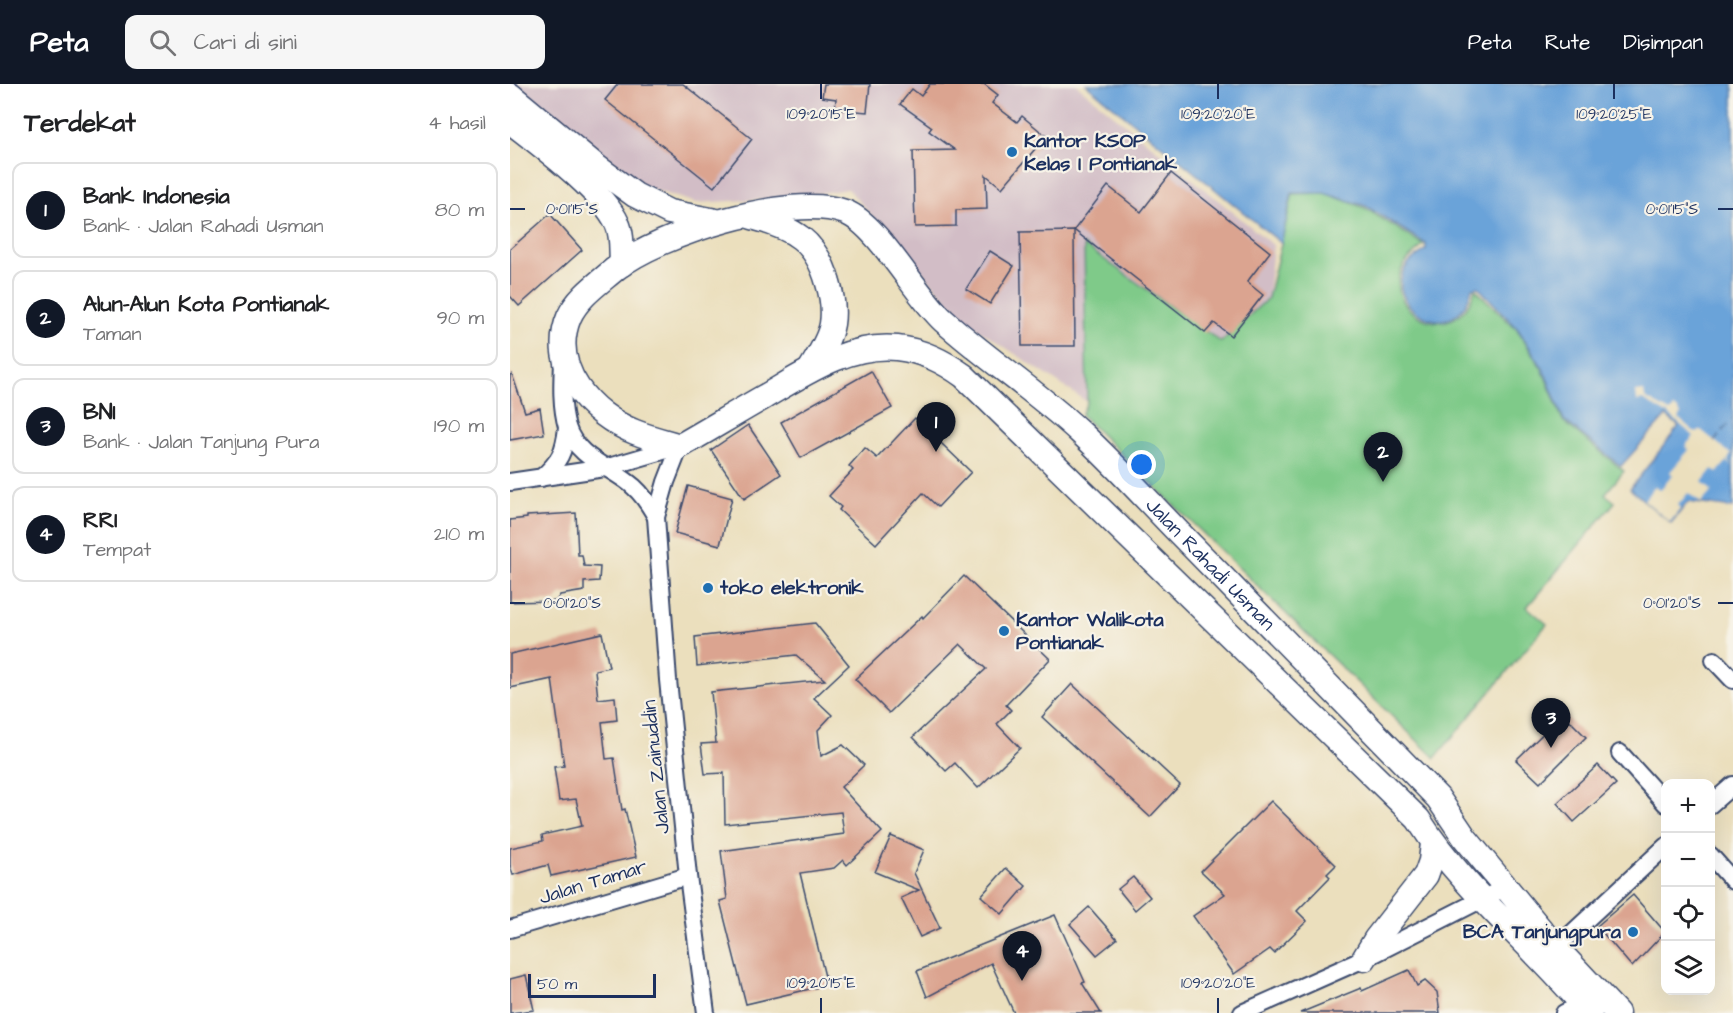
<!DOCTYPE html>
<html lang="id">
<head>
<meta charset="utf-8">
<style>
  :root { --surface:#fff; --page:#f6f6f6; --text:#202124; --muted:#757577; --line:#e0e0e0; --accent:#111827 }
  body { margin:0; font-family:"Architects Daughter",sans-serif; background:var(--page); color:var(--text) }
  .controls { position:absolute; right:18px; bottom:18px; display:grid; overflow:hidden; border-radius:12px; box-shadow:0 6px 24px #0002 }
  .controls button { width:54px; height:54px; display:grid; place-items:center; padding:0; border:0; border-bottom:2px solid var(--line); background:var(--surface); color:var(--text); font:30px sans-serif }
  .scale { position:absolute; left:18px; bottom:15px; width:128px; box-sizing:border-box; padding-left:6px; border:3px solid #1b2f5e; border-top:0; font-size:16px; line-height:21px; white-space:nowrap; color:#1b2f5e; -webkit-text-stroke:4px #f7f3e8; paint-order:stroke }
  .you { position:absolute; left:632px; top:381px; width:21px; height:21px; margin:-15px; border:4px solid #fff; border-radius:50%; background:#1a73e8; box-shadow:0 0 0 9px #1a73e833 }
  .badge { display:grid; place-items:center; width:39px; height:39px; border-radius:50%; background:var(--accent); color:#fff; font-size:20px; font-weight:700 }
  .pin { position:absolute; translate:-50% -50px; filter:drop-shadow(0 2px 3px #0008) }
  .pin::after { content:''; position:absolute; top:32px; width:21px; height:18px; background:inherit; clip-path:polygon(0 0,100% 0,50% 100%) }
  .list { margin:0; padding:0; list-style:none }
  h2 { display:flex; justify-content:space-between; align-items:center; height:78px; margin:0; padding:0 24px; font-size:26px }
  h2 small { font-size:20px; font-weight:400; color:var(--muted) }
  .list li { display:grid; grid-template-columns:39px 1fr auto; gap:18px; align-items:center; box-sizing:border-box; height:96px; margin:0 12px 12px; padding:0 12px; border:2px solid var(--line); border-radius:12px }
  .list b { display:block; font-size:22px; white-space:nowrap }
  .list p { margin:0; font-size:20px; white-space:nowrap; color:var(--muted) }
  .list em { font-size:20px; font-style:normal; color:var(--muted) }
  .icon { flex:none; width:33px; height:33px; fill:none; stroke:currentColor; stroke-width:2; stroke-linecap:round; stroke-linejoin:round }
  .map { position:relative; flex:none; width:1223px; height:929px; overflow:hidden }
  header { display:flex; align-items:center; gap:36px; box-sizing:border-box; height:84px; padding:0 30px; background:var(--accent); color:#fff }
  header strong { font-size:28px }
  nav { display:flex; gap:33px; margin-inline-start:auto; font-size:21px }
  .search { width:420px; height:54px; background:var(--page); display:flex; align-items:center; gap:15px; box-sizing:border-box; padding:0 21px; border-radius:12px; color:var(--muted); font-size:22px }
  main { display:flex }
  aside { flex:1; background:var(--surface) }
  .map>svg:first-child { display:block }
  .industrial { fill:#d2bdc6 }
  .green { fill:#7fca89; stroke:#4d7c74; stroke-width:1.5 }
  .water { fill:#6aa3d9; stroke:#42699c; stroke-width:1.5 }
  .pier { fill:#ebdfbd }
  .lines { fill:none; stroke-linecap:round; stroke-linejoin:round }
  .ferry { stroke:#335283; stroke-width:1.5; stroke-dasharray:8 6; stroke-linecap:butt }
  .building { fill:#dba490 }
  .minor-casing { stroke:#3a496c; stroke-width:20 }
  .highway-casing { stroke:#3a496c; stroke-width:27 }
  .minor { stroke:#fff; stroke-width:16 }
  .highway { stroke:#fff; stroke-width:24 }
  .ticks { fill:none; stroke:#1b2f5e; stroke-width:2 }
  .poi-dot { fill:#1f6fb2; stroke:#f7f3e8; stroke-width:2 }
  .labels { text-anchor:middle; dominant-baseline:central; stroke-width:4.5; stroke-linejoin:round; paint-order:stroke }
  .poi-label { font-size:20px; font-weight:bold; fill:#1b2f5e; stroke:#f7f3e8; text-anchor:start }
  .street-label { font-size:20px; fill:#1b2f5e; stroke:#f7f3e8 }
  .ticks-label { font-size:15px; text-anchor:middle; fill:#1b2f5e; stroke:#f7f3e8; stroke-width:4.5; stroke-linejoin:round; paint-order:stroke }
</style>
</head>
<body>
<header>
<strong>Peta</strong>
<div class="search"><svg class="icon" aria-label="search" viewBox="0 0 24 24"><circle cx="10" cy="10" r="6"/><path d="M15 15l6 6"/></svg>Cari di sini</div>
<nav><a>Peta</a><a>Rute</a><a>Disimpan</a></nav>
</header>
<main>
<aside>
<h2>Terdekat<small>4 hasil</small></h2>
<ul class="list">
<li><span class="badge">1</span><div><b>Bank Indonesia</b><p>Bank · Jalan Rahadi Usman</p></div><em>80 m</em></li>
<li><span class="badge">2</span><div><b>Alun-Alun Kota Pontianak</b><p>Taman</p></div><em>90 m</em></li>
<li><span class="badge">3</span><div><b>BNI</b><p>Bank · Jalan Tanjung Pura</p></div><em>190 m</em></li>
<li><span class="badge">4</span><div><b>RRI</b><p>Tempat</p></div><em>210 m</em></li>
</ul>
</aside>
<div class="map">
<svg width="1223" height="929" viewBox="0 0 1223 929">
  <rect width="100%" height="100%" fill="#f7f3e8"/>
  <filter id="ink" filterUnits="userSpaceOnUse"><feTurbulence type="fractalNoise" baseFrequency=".0167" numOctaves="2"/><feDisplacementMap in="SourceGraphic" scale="12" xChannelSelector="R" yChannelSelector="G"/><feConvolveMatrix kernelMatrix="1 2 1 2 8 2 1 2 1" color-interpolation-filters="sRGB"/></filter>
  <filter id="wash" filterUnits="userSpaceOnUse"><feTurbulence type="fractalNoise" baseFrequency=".008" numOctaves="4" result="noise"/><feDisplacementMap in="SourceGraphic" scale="24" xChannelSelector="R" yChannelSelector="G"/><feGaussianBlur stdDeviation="1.35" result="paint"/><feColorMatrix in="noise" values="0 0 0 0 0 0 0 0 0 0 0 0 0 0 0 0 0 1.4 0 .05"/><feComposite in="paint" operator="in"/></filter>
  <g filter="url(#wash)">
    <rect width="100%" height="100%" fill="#ebdfbd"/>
    <polygon class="industrial" points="0,0 566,0 763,161 758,214 711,258 574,162 577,318 456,237 338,105 277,114 186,119 137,104 0,3"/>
    <path class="green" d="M814 109 855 124 914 161C907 167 898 173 894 181 867 225 946 271 965 205L1007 246 1032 285 1053 337 1114 387 1095 410 1105 418 1017 523 1037 540 925 674 571 331 577 318 574 161 711 258 758 214 783 110Z"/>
    <path class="water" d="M576 0H1223V424L1178 418 1161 439 1120 405 1169 342 1156 332 1111 382 1054 336 1033 284 1008 245 968 203 962 204C946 270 867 220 898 180 902 174 910 170 916 166V160L856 122 814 109H782L771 159Z"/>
    <polygon class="pier" points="1134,307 1135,314 1160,328 1164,324 1167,325 1171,330 1169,335 1186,349 1191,346 1221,370 1218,376 1223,383 1217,377 1207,389 1202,385 1192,398 1202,407 1191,419 1178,409 1168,421 1171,424 1160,438 1134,416 1145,402 1150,406 1163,391 1160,388 1179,366 1175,362 1184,352 1159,331 1133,316 1127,317 1126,308"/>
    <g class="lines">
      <polyline class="ferry" points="1204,358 1223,334"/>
    </g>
    <g id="blocks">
      <g class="building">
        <polygon points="108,0 173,0 242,55 204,103 95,16"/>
        <polygon points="314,0 360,0 357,28 325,25 326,15 312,13"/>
        <polygon points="420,0 474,0 488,11 482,19 507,38 512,32 536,52 492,104 476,91 477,125 446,126 446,142 405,143 403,67 445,66 419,47 422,43 390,20 402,5 411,12"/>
        <polygon points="661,89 760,168 737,198 753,211 721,252 704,239 695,249 564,146 598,102 631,128"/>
        <polygon points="40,130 72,166 9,222 0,212 0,165"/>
        <polygon points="564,147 565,262 512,262 510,148"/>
        <polygon points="480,167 504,182 480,220 456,205"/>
        <polygon points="361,287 382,324 291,374 271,338"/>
        <polygon points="2,290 15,328 30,324 34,350 0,356 0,291"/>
        <polygon points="405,334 461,388 428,423 413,409 366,460 329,426 331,423 319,412 343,386 339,382 355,364 367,374"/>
        <polygon points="238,341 271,390 234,415 201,366"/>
        <polygon points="178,402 222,414 210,461 165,449"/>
        <polygon points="66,429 68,471 72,471 74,482 90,483 89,497 74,498 74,507 50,511 46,517 0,518 0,436 17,434 17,432"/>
        <polygon points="454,492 540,575 496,621 501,626 487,640 510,664 468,704 445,679 436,687 403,653 476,585 450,560 379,629 345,595 412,532 413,534"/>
        <polygon points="305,539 339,581 304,614 322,631 308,646 311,672 333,661 354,681 331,703 372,748 337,781 333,776 324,784 290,789 317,901 236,920 210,817 217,815 211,767 334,750 331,728 215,740 214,689 195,690 191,660 206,659 201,608 315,596 286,571 187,582 185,553"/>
        <polygon points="92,549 99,583 85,586 88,615 105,613 107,636 92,638 96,675 104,674 112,726 115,725 126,773 41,792 38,781 3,791 0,781 0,764 33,757 32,751 72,742 66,715 49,717 44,683 54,682 42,595 0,604 0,570"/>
        <polygon points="562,600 670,701 640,733 532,633"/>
        <polygon points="1053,630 1076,653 1030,699 1006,676"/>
        <polygon points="1088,681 1106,700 1064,738 1047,719"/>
        <polygon points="761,717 826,781 817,790 820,793 787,827 797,837 764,869 760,865 724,890 683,832 715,810 691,787"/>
        <polygon points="381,752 414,766 404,789 430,844 410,853 391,814 409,806 365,788"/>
        <polygon points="496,784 516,802 492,830 471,812"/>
        <polygon points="623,793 640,813 625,826 608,805"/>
        <polygon points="1123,811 1155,848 1122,883 1087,842"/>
        <polygon points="579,823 607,855 587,871 560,840"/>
        <polygon points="545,831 575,898 572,899 591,929 504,929 481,879 417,913 407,887"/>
        <polygon points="899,886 907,902 915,897 927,908 930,929 790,929 851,904 852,907"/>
        <polygon points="16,891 24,926 0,929 0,895"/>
      </g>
    </g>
  </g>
  <g filter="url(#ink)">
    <use href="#blocks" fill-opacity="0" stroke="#3a496c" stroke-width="1.5"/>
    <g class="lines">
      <g class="minor-casing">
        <g id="minor">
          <path d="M53 278C52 300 51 322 57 343 67 375 102 383 124 403 133 411 140 422 146 433"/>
          <polyline points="170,362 156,398 146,433 158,596 178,792 196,929"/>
          <path d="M31 394C50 377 54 369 57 344"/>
          <polyline points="0,398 95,384 170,362"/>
          <polyline points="1204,576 1223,596"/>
          <polyline points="1110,669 1156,720"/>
          <polyline points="1200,721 1223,701"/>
          <polyline points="1200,771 1223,797"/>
          <polyline points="0,845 178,792"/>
          <polyline points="1046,864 1156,762"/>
          <polyline points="732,929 854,875 996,803"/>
          <polyline points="1054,929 1073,920"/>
        </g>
      </g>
      <g class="highway-casing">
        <g id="highway">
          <polyline points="0,11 88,84 125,111 159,128 206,137"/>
          <path d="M0 37C29 60 92 106 107 139 113 151 111 167 112 180"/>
          <path d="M242 133C283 144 306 156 318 199 322 212 324 227 322 240 319 257 308 272 300 286"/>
          <polyline points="854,875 866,855 916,791 921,777 923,759"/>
          <path id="s1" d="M1080 929C1025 862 955 809 908 735L454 292C433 277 413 267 387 264 338 259 294 290 254 313 226 329 198 346 170 362 156 358 140 354 125 348 81 331 38 284 59 233 68 213 89 199 105 185 150 149 281 109 335 128 368 140 405 211 434 237 478 276 527 308 570 348 609 384 645 425 683 463 765 547 846 630 928 714L955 754 1046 864 1107 929"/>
        </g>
      </g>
      <use href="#minor" class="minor"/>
      <use href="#highway" class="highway"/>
    </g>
  </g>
  <path class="ticks" d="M311 0V15M708 0V15M1104 0V15M0 125H15M1208 125H1223M0 519H15M1208 519H1223M311 914V929M708 914V929"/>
  <g class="poi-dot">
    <circle cx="502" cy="68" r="6"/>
    <circle cx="198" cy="504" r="6"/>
    <circle cx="494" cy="547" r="6"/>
    <circle cx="1123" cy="848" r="6"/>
  </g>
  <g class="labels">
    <g class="poi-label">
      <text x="514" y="57">Kantor KSOP<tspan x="514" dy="23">Kelas I Pontianak</tspan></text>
      <text x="210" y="504">toko elektronik</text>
      <text x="506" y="536">Kantor Walikota<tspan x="506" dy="23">Pontianak</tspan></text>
      <text x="1111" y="848" text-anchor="end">BCA Tanjungpura</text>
    </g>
    <g class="street-label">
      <text stroke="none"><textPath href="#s1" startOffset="2223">Jalan Rahadi Usman</textPath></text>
      <text transform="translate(146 683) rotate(-96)">Jalan Zainuddin</text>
      <text transform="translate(83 798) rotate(-17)">Jalan Tamar</text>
    </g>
  </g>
  <g class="ticks-label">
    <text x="311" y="35">109°20'15"E</text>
    <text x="708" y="35">109°20'20"E</text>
    <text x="1104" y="35">109°20'25"E</text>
    <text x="62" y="130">0°01'15"S</text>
    <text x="1162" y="130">0°01'15"S</text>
    <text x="62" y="524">0°01'20"S</text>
    <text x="1162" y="524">0°01'20"S</text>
    <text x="311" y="904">109°20'15"E</text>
    <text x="708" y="904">109°20'20"E</text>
  </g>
</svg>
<div class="controls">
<button>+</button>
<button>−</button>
<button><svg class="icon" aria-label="locate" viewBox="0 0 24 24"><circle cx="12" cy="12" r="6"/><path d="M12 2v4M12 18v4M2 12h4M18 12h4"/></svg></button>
<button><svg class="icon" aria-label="layers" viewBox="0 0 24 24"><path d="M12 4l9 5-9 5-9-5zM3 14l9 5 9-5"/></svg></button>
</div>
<div class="scale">50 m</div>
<div class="you"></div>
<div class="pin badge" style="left:426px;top:368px">1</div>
<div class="pin badge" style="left:873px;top:398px">2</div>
<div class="pin badge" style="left:1041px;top:664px">3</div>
<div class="pin badge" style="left:512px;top:897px">4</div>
</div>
</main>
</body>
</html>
